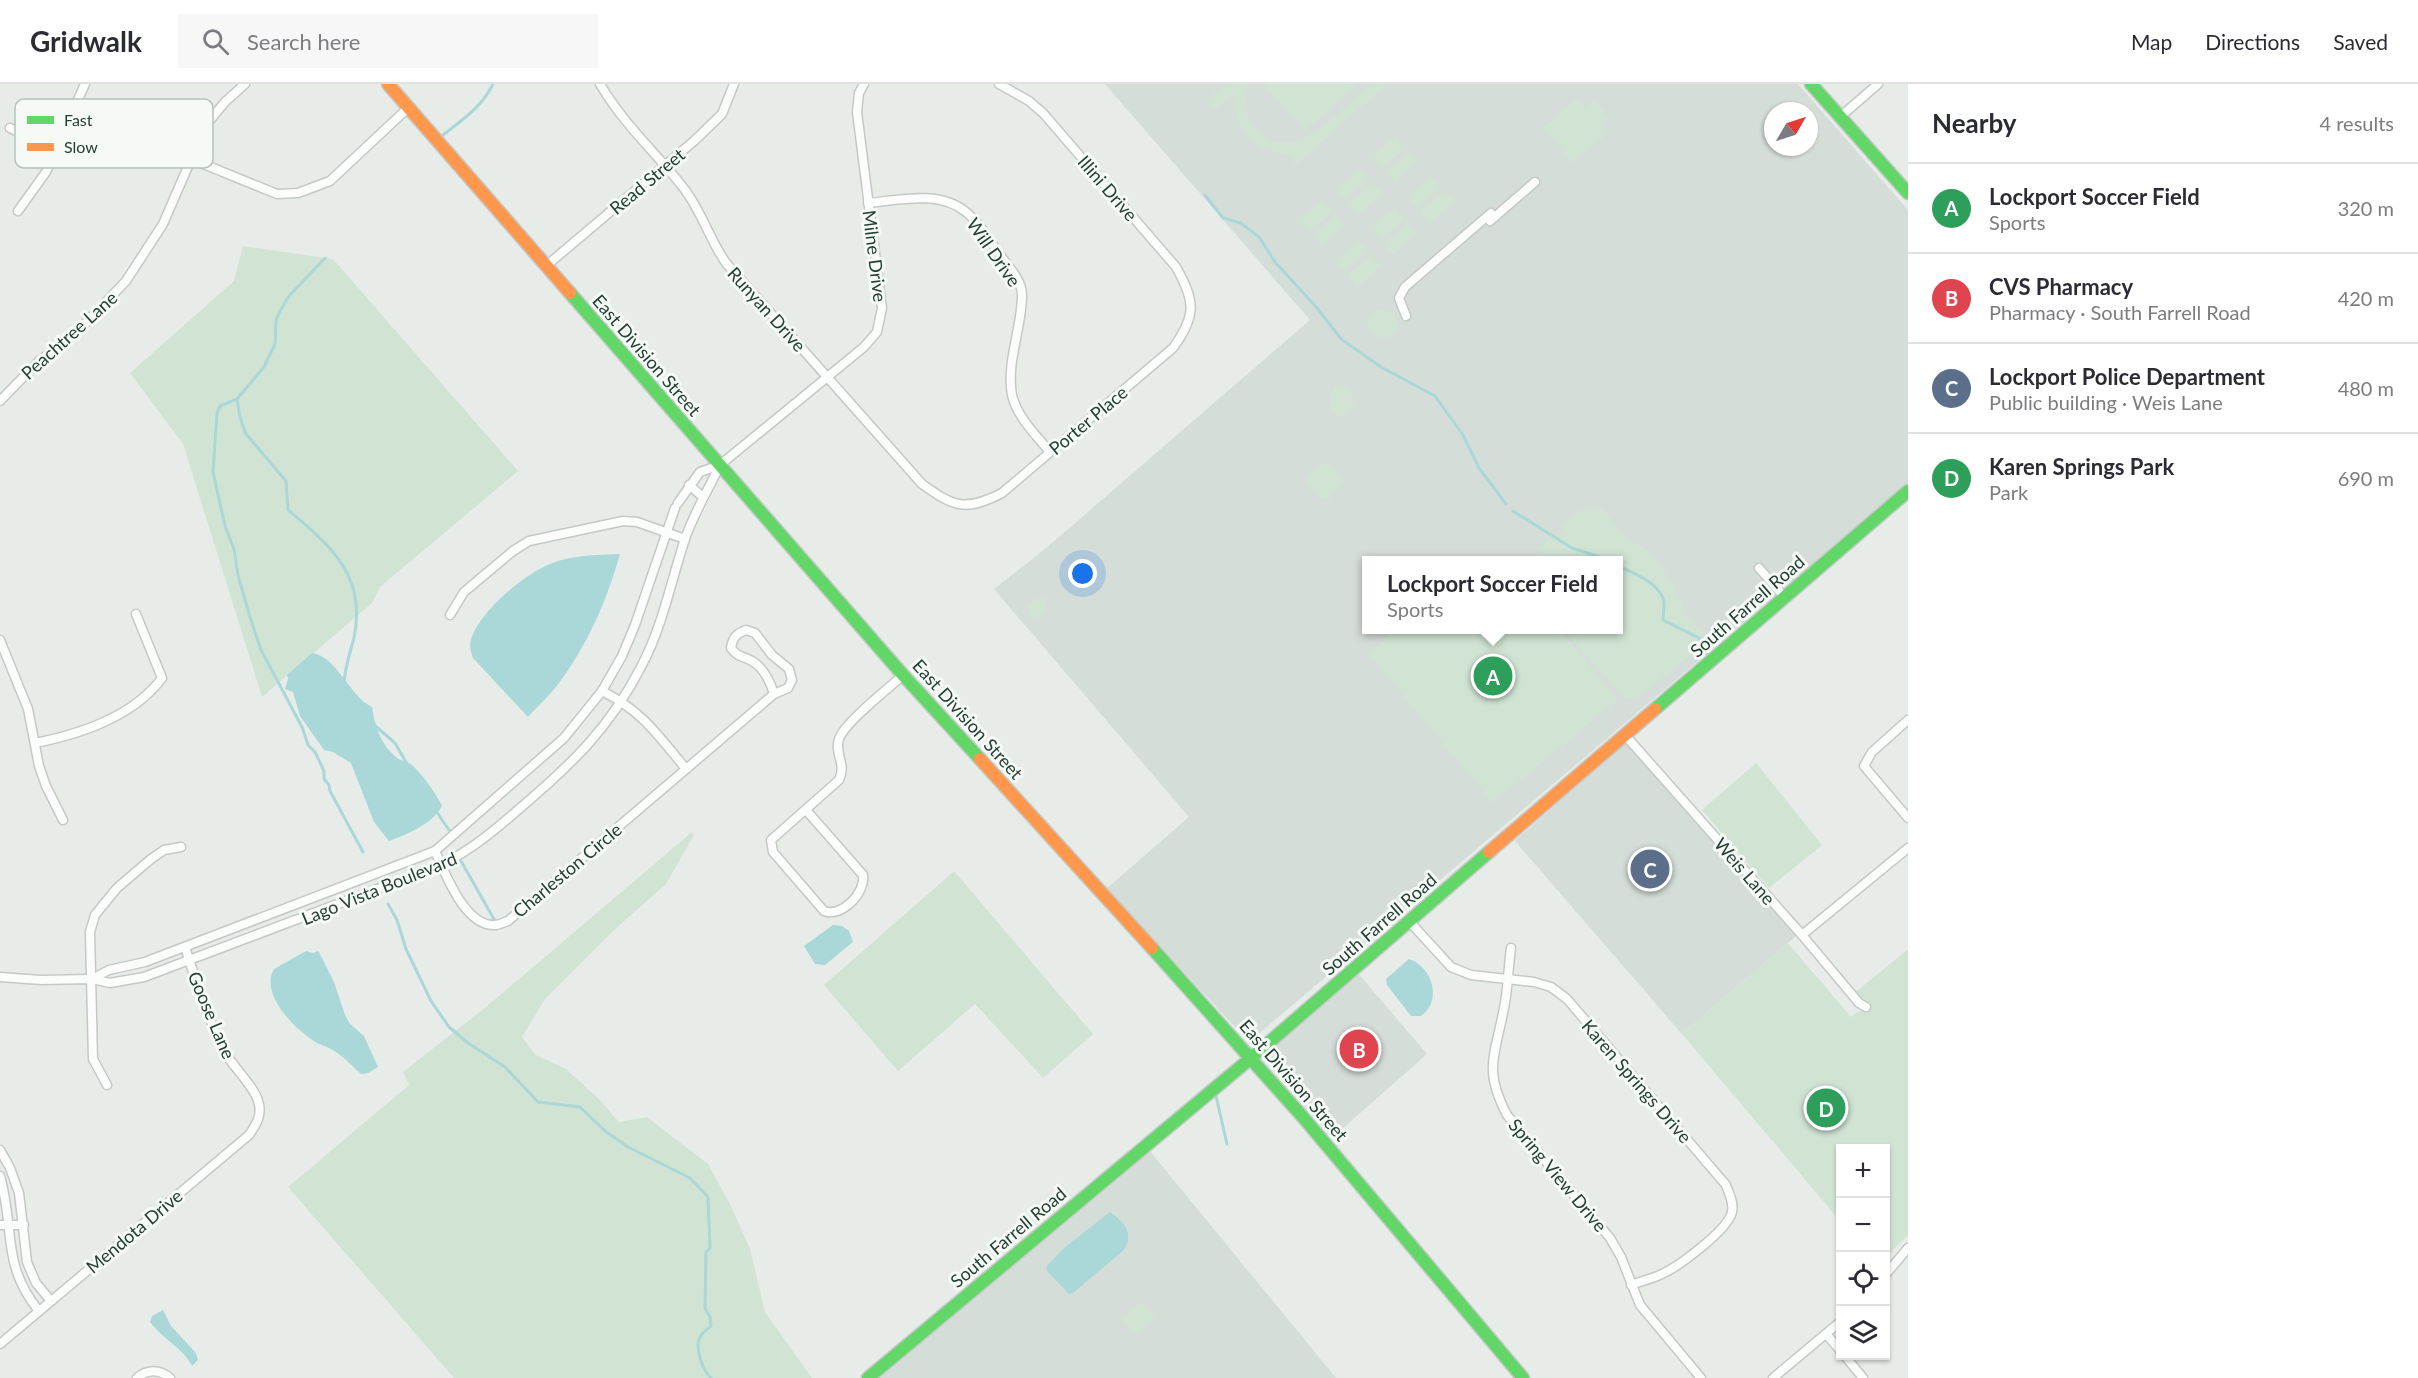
<!DOCTYPE html>
<html lang="en">
<head>
<meta charset="utf-8">
<style>
  :root { --surface:#fff; --page:#f7f7f7; --text:#2b2b33; --muted:#7c7c81; --line:#e1e1e2; --accent:#db2777 }
  body { margin:0; font-family:Lato,sans-serif; background:var(--page); color:var(--text) }
  .controls { position:absolute; right:18px; bottom:18px; display:grid; overflow:hidden; border-radius:0px; box-shadow:0 2px 4px #0004 }
  .controls button { width:54px; height:54px; display:grid; place-items:center; padding:0; border:0; border-bottom:2px solid var(--line); background:var(--surface); color:var(--text); font:30px sans-serif }
  .compass { position:absolute; left:1764px; top:18px; width:54px; height:54px; border-radius:50%; background:var(--surface); box-shadow:0 2px 4px #0004; rotate:51deg }
  .you { position:absolute; left:1083px; top:490px; width:21px; height:21px; margin:-15px; border:4px solid #fff; border-radius:50%; background:#1a73e8; box-shadow:0 0 0 9px #1a73e833 }
  .badge { display:grid; place-items:center; width:39px; height:39px; border-radius:50%; background:var(--accent); color:#fff; font-size:20px; font-weight:700 }
  .pin { position:absolute; translate:-50% -50%; border:3px solid #fff; box-shadow:0 2px 6px #0006 }
  .popup { position:absolute; left:1362px; top:472px; width:261px; height:78px; box-sizing:border-box; display:grid; place-content:center; border-radius:0px; background:var(--surface); filter:drop-shadow(0 2px 4px #0005); font-size:20px; white-space:nowrap; color:var(--muted) }
  .popup b { font-size:22px; color:var(--text) }
  .popup::after { content:''; position:absolute; left:50%; top:100%; margin-left:-12px; border:12px solid transparent; border-top-color:var(--surface) }
  .list { margin:0; padding:0; list-style:none }
  h2 { display:flex; justify-content:space-between; align-items:center; height:78px; margin:0; padding:0 24px; font-size:26px }
  h2 small { font-size:20px; font-weight:400; color:var(--muted) }
  .list li { display:grid; grid-template-columns:39px 1fr auto; gap:18px; align-items:center; box-sizing:border-box; height:90px; padding:0 24px; border-top:2px solid var(--line) }
  .list b { display:block; font-size:22px; white-space:nowrap }
  .list p { margin:0; font-size:20px; white-space:nowrap; color:var(--muted) }
  .list em { font-size:20px; font-style:normal; color:var(--muted) }
  .icon { flex:none; width:33px; height:33px; fill:none; stroke:currentColor; stroke-width:2; stroke-linecap:round; stroke-linejoin:round }
  .map { position:relative; flex:none; width:1908px; height:1294px; overflow:hidden }
  header { display:flex; align-items:center; gap:36px; box-sizing:border-box; height:84px; padding:0 30px; background:var(--surface); border-bottom:2px solid var(--line) }
  header strong { font-size:28px }
  nav { display:flex; gap:33px; margin-inline-start:auto; font-size:21px }
  .search { width:420px; height:54px; background:var(--page); display:flex; align-items:center; gap:15px; box-sizing:border-box; padding:0 21px; border-radius:0px; color:var(--muted); font-size:22px }
  main { display:flex }
  aside { flex:1; background:var(--surface) }
  .map>svg:first-child { display:block }
  .built { fill:#d5ddd8; fill-rule:evenodd }
  .green { fill:#d1e4d4 }
  .water { fill:#aad7d7 }
  .lines { fill:none; stroke-linecap:round; stroke-linejoin:round }
  .stream { stroke:#aad7d7; stroke-width:3 }
  .street-casing { stroke:#c4c9c6; stroke-width:11 }
  .fast-casing { stroke:#c3c9c6; stroke-width:15 }
  .slow-casing { stroke:#c3c9c6; stroke-width:15 }
  .street { stroke:#fbfcfc; stroke-width:8 }
  .fast { stroke:#63d668; stroke-width:12 }
  .slow { stroke:#ff974d; stroke-width:12 }
  .labels { text-anchor:middle; dominant-baseline:central; stroke-width:6; stroke-linejoin:round; paint-order:stroke }
  .street-label { font-size:18px; fill:#253f34; stroke:#f6faf7 }
  .key { fill:#f6faf7; stroke:#b7c2bc; stroke-width:1.5 }
  .key-label { font-size:16px; fill:#253f34 }
</style>
</head>
<body>
<header>
<strong>Gridwalk</strong>
<div class="search"><svg class="icon" aria-label="search" viewBox="0 0 24 24"><circle cx="10" cy="10" r="6"/><path d="M15 15l6 6"/></svg>Search here</div>
<nav><a>Map</a><a>Directions</a><a>Saved</a></nav>
</header>
<main>
<div class="map">
<svg width="1908" height="1294" viewBox="0 0 1908 1294">
  <rect width="100%" height="100%" fill="#e7ece9"/>
  <g class="built">
    <path d="M1105 0H1798L1908 126V399L1249 958 1106 805 1189 733 994 505 1045 465 1310 236ZM1773 27H1809V63H1773ZM1367 476H1619V546H1367Z"/>
    <polygon points="1627,657 1796,852 1682,950 1515,757"/>
    <polygon points="1357,888 1427,970 1332,1054 1259,971"/>
    <polygon points="1149,1066 1336,1294 880,1294 993,1198"/>
  </g>
  <g class="green">
    <path d="M1226 0H1249C1243 15 1244 32 1255 44 1292 87 1343 24 1370 0H1387L1296 80 1289 70C1253 68 1233 43 1234 8L1215 25 1207 16Z"/>
    <polygon points="1264,0 1358,0 1305,46"/>
    <polygon points="1577,15 1585,24 1594,16 1609,34 1602,41 1608,49 1573,79 1543,44"/>
    <polygon points="1396,52 1406,63 1382,84 1372,73"/>
    <polygon points="1409,67 1418,78 1395,99 1385,88"/>
    <polygon points="1360,84 1369,95 1346,116 1336,105"/>
    <polygon points="1431,92 1441,103 1417,124 1407,113"/>
    <polygon points="1372,99 1382,109 1358,131 1349,120"/>
    <polygon points="1444,107 1454,117 1430,139 1420,128"/>
    <polygon points="1323,116 1333,127 1309,148 1299,137"/>
    <polygon points="1395,124 1404,135 1381,156 1371,145"/>
    <polygon points="1336,130 1346,141 1322,162 1312,151"/>
    <polygon points="1407,139 1417,150 1393,171 1384,160"/>
    <polygon points="1359,156 1368,167 1345,188 1335,177"/>
    <polygon points="243,162 333,175 518,387 380,503 372,519 262,613 183,360 130,289 234,197"/>
    <polygon points="1371,171 1381,182 1357,203 1348,192"/>
    <polygon points="1383,225 1394,230 1398,244 1391,253 1377,253 1367,243 1370,230"/>
    <path d="M1344 301 1351 306 1353 323 1345 332 1336 331C1328 321 1329 314 1335 302Z"/>
    <polygon points="1324,380 1332,380 1346,397 1329,415 1317,413 1305,398 1311,388"/>
    <polygon points="1589,423 1603,426 1631,457 1643,463 1655,475 1671,497 1687,531 1708,556 1636,616 1625,614 1563,546 1619,546 1619,476 1533,476 1544,460 1560,449 1571,431"/>
    <polygon points="1037,514 1045,514 1046,528 1039,534 1030,532 1028,523"/>
    <polygon points="1397,546 1560,546 1618,615 1493,719 1368,569"/>
    <polygon points="1756,679 1822,761 1769,804 1702,726"/>
    <polygon points="692,748 694,751 666,800 611,849 545,915 522,953 536,971 566,985 600,1016 619,1038 647,1033 708,1080 731,1122 750,1165 765,1228 812,1294 454,1294 288,1103 409,1001 403,988 486,923"/>
    <polygon points="954,787 1093,950 1043,994 975,920 898,987 824,901"/>
    <polygon points="1788,859 1851,933 1857,928 1865,926 1852,911 1908,865 1908,1151 1886,1173 1886,1064 1840,1064 1840,1137 1682,950"/>
    <polygon points="1141,1219 1143,1220 1155,1234 1139,1251 1136,1250 1124,1236 1124,1233"/>
  </g>
  <g class="water">
    <path d="M620 470C607 516 588 560 559 599 550 611 538 622 528 633L473 574C471 568 469 562 471 556 478 529 524 490 550 480 571 471 597 471 620 470Z"/>
    <path d="M312 569C337 572 349 612 372 623 375 643 382 664 400 676 403 677 406 677 409 679 418 684 438 712 442 722 431 741 408 750 389 757L374 738 351 679 333 668 324 666 300 632 293 608 285 605 288 595 287 591Z"/>
    <polygon points="833,841 842,842 849,847 853,858 825,881 815,880 804,862"/>
    <path d="M306 867 313 869 318 867 320 870 334 898 345 931 350 940 364 952 378 983 368 989 361 990C353 983 345 974 336 968 328 962 318 961 311 955 292 942 260 909 274 885Z"/>
    <path d="M1409 875C1432 883 1443 916 1421 932H1411L1387 901 1386 895Z"/>
    <path d="M1110 1128C1125 1139 1134 1149 1124 1166L1074 1208 1069 1210 1047 1187 1046 1183 1064 1164Z"/>
    <path d="M163 1226 171 1242 196 1269 198 1276 192 1282C184 1265 163 1255 150 1238L152 1232Z"/>
  </g>
  <g class="lines">
    <g class="stream">
      <path d="M443 51C463 35 481 24 493 0"/>
      <polyline points="1205,111 1223,134 1241,139 1259,153 1275,178 1318,225 1341,255 1381,283 1435,312 1463,351 1479,384 1506,420"/>
      <polyline points="325,174 289,212 281,225 276,236 275,260 264,283 237,315 220,322 217,329 213,388 225,442 234,465 238,491 249,530 261,566 302,643 308,661 315,668 324,687 324,695 329,701 330,707 363,768"/>
      <path d="M237 315 240 333 246 350 286 397 288 426C331 462 367 492 354 554 350 569 345 583 344 599"/>
      <polyline points="1513,427 1572,464 1609,476"/>
      <path d="M1619 482C1633 489 1655 497 1662 512 1666 518 1663 529 1663 536L1699 554 1709 574"/>
      <polyline points="373,640 395,659 407,680"/>
      <polyline points="436,727 449,746"/>
      <polyline points="461,777 495,837"/>
      <path d="M388 820 397 836 406 865 431 917 449 943 468 959 505 983 538 1018 580 1023 605 1047 628 1063 690 1094 708 1113 710 1164 706 1168 705 1224 710 1233 711 1242C707 1245 702 1249 700 1253 694 1263 703 1287 711 1294"/>
      <polyline points="1216,1012 1227,1060"/>
    </g>
    <g class="street-casing">
      <g id="street">
        <path d="M600 0C622 38 655 68 682 102 701 125 709 155 726 179L922 400C954 423 965 428 1002 409L1173 264C1197 231 1195 217 1176 183L1043 29 1029 17 999 0"/>
        <polyline points="1840,33 1878,0"/>
        <polyline points="10,44 56,66"/>
        <polyline points="191,75 277,110 298,109 330,97 408,24"/>
        <path d="M868 119C900 116 939 106 966 128 980 139 990 157 1000 171 1008 182 1022 196 1022 211 1022 244 1006 278 1012 311 1017 333 1036 351 1050 368"/>
        <polyline points="18,127 46,88 85,0"/>
        <polyline points="1490,137 1535,98"/>
        <polyline points="546,182 694,57 722,30 734,0"/>
        <polyline points="1406,232 1399,214 1405,203 1491,129"/>
        <polyline points="0,317 38,278 77,248 126,197 163,140 206,41 225,18 245,0"/>
        <polyline points="689,401 703,413"/>
        <polyline points="678,419 700,388 720,381 864,263 877,248 882,224 857,28 859,9 864,0"/>
        <polyline points="1759,484 1785,514"/>
        <polyline points="450,531 464,508 513,467 529,457 623,437 637,438 685,455"/>
        <polyline points="0,556 28,625 39,682 46,702 63,736"/>
        <path d="M602 607C642 627 658 651 686 685"/>
        <polyline points="1908,636 1872,668 1864,682 1908,734"/>
        <polyline points="1625,651 1802,851 1859,919 1866,923"/>
        <path d="M35 659C81 650 133 633 162 594L136 530"/>
        <path d="M806 726 863 791C866 808 842 834 824 827L773 768 771 756 839 696C847 679 834 671 839 655 844 639 889 604 903 591"/>
        <path d="M435 767C445 789 465 843 495 841 499 841 504 838 508 837L774 610 788 604 792 596 789 585 772 571 755 549 746 546C736 550 733 553 731 564 737 573 743 572 752 577 764 584 770 597 774 610"/>
        <path d="M1409 837 1451 883 1471 891 1534 898 1551 903 1567 915 1726 1101C1729 1110 1734 1118 1732 1128 1728 1146 1679 1182 1662 1190 1652 1195 1641 1197 1631 1201"/>
        <polyline points="1802,851 1908,764"/>
        <path d="M1511 864C1508 885 1508 908 1503 929 1494 974 1484 987 1507 1031L1610 1154 1621 1173 1640 1221 1701 1294"/>
        <path d="M0 893 41 896 92 895 110 899 144 893 441 781C471 766 494 747 519 725 572 680 610 644 642 581 663 541 671 497 685 455 694 429 708 406 720 381"/>
        <polyline points="92,895 109,886 145,878 435,767 564,654 602,607 622,572 635,541 675,424"/>
        <polyline points="107,1001 93,975 90,848 95,831 117,804 151,775 164,766 181,763"/>
        <polyline points="0,1066 10,1084 19,1109 27,1178 36,1199 51,1217"/>
        <path d="M0 1092C15 1144 1 1181 39 1227"/>
        <polyline points="0,1141 24,1141"/>
        <polyline points="1886,1190 1908,1164"/>
        <polyline points="1826,1250 1840,1266"/>
        <path d="M0 1260 249 1051C256 1041 263 1030 258 1017 254 1002 233 983 224 967 209 937 195 895 185 863"/>
        <polyline points="1845,1272 1863,1294"/>
        <path d="M137 1294C147 1285 160 1285 170 1294"/>
        <polyline points="1773,1294 1840,1238"/>
      </g>
    </g>
    <g class="fast-casing">
      <g id="fast">
        <polyline points="1811,0 1908,109"/>
        <polyline points="570,209 903,591 980,675"/>
        <polyline points="1655,625 1908,407"/>
        <polyline points="1152,864 1302,1032 1523,1294"/>
        <polyline points="868,1294 1251,974 1489,768"/>
      </g>
    </g>
    <g class="slow-casing">
      <g id="slow">
        <polyline points="388,0 570,209"/>
        <polyline points="980,675 1152,864"/>
        <polyline points="1489,768 1655,625"/>
      </g>
    </g>
    <use href="#street" class="street"/>
    <use href="#fast" class="fast"/>
    <use href="#slow" class="slow"/>
  </g>
  <g class="labels">
    <g class="street-label">
      <text transform="translate(647 97) rotate(-40)">Read Street</text>
      <text transform="translate(1108 104) rotate(49)">Illini Drive</text>
      <text transform="translate(994 168) rotate(55)">Will Drive</text>
      <text transform="translate(875 172) rotate(83)">Milne Drive</text>
      <text transform="translate(767 225) rotate(48)">Runyan Drive</text>
      <text transform="translate(69 251) rotate(-42)">Peachtree Lane</text>
      <text transform="translate(647 271) rotate(49)">East Division Street</text>
      <text transform="translate(1088 336) rotate(-40)">Porter Place</text>
      <text transform="translate(1747 522) rotate(-41)">South Farrell Road</text>
      <text transform="translate(968 635) rotate(48)">East Division Street</text>
      <text transform="translate(567 786) rotate(-40)">Charleston Circle</text>
      <text transform="translate(1745 787) rotate(49)">Weis Lane</text>
      <text transform="translate(379 804) rotate(-22)">Lago Vista Boulevard</text>
      <text transform="translate(1379 840) rotate(-41)">South Farrell Road</text>
      <text transform="translate(212 931) rotate(67)">Goose Lane</text>
      <text transform="translate(1294 996) rotate(49)">East Division Street</text>
      <text transform="translate(1637 997) rotate(49)">Karen Springs Drive</text>
      <text transform="translate(1558 1091) rotate(50)">Spring View Drive</text>
      <text transform="translate(134 1147) rotate(-40)">Mendota Drive</text>
      <text transform="translate(1008 1153) rotate(-40)">South Farrell Road</text>
    </g>
  </g>
  <rect x="15" y="15" width="198" height="69" rx="9" class="key"/>
  <rect x="27" y="32" width="27" height="8" fill="#63d668"/>
  <rect x="27" y="59" width="27" height="8" fill="#ff974d"/>
  <g class="key-label">
    <text x="64" y="42">Fast</text>
    <text x="64" y="69">Slow</text>
  </g>
</svg>
<div class="controls">
<button>+</button>
<button>−</button>
<button><svg class="icon" aria-label="locate" viewBox="0 0 24 24"><circle cx="12" cy="12" r="6"/><path d="M12 2v4M12 18v4M2 12h4M18 12h4"/></svg></button>
<button><svg class="icon" aria-label="layers" viewBox="0 0 24 24"><path d="M12 4l9 5-9 5-9-5zM3 14l9 5 9-5"/></svg></button>
</div>
<svg class="compass" viewBox="-18 -18 36 36"><path d="M0-13l5 13h-10z" fill="#e53935"/><path d="M0 13l5-13h-10z" fill="#7c7c81"/></svg>
<div class="you"></div>
<div class="pin badge" style="left:1493px;top:592px;background:#2e9e5b">A</div>
<div class="popup"><b>Lockport Soccer Field</b>Sports</div>
<div class="pin badge" style="left:1359px;top:965px;background:#e0444e">B</div>
<div class="pin badge" style="left:1650px;top:785px;background:#5c6f8a">C</div>
<div class="pin badge" style="left:1826px;top:1024px;background:#2e9e5b">D</div>
</div>
<aside>
<h2>Nearby<small>4 results</small></h2>
<ul class="list">
<li><span class="badge" style="background:#2e9e5b">A</span><div><b>Lockport Soccer Field</b><p>Sports</p></div><em>320 m</em></li>
<li><span class="badge" style="background:#e0444e">B</span><div><b>CVS Pharmacy</b><p>Pharmacy · South Farrell Road</p></div><em>420 m</em></li>
<li><span class="badge" style="background:#5c6f8a">C</span><div><b>Lockport Police Department</b><p>Public building · Weis Lane</p></div><em>480 m</em></li>
<li><span class="badge" style="background:#2e9e5b">D</span><div><b>Karen Springs Park</b><p>Park</p></div><em>690 m</em></li>
</ul>
</aside>
</main>
</body>
</html>
